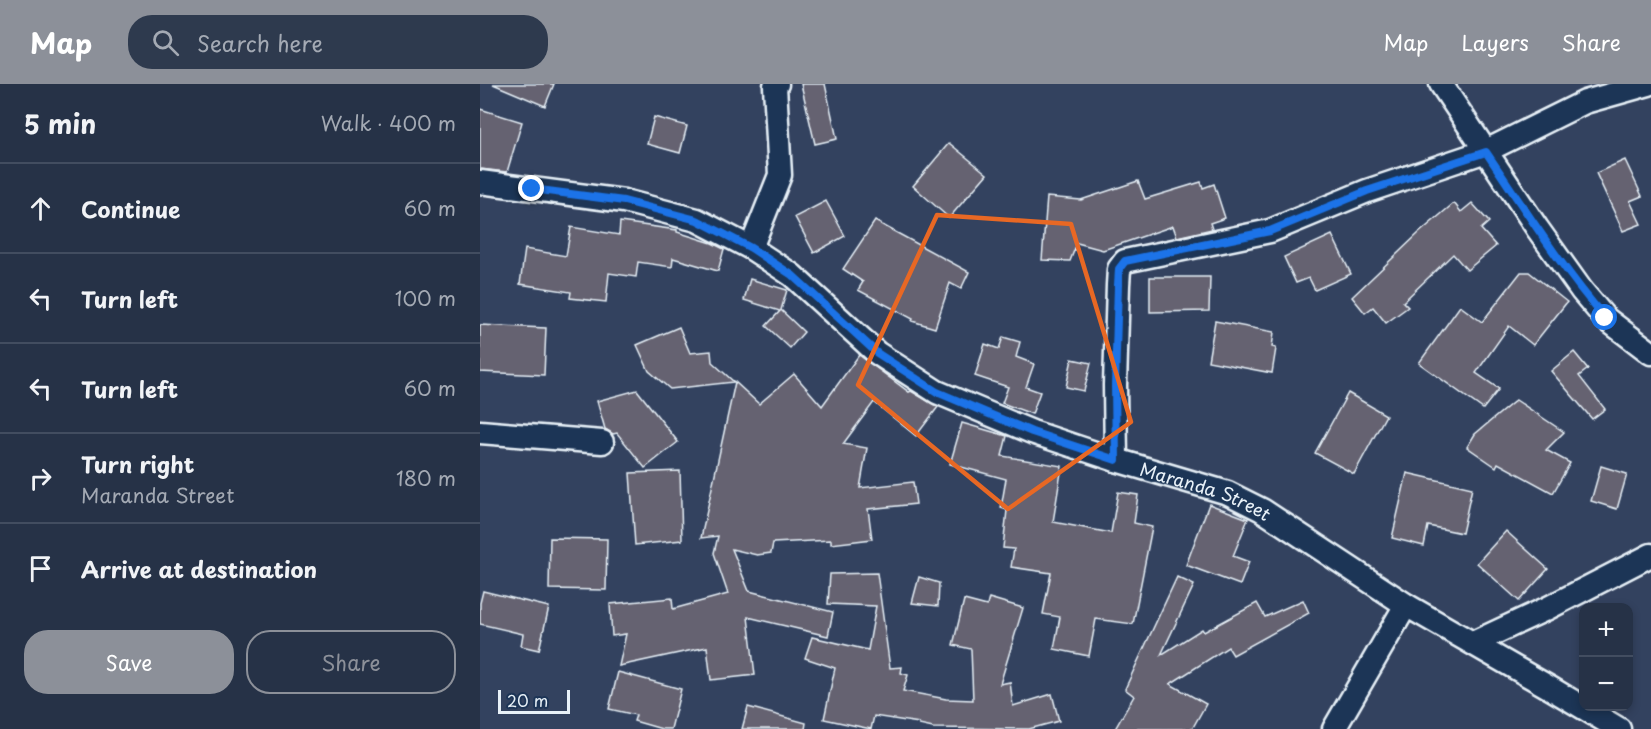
<!DOCTYPE html>
<html lang="en">
<head>
<meta charset="utf-8">
<style>
  :root { --surface:#263247; --page:#2e3a4e; --text:#f1f3f6; --muted:#a4aab4; --line:#424d60; --accent:#8c9099 }
  body { margin:0; font-family:"Playpen Sans",sans-serif; background:var(--page); color:var(--text) }
  .controls { position:absolute; right:18px; bottom:18px; display:grid; overflow:hidden; border-radius:12px; box-shadow:0 3px 9px #0003 }
  .controls button { width:54px; height:54px; display:grid; place-items:center; padding:0; border:0; border-bottom:2px solid var(--line); background:var(--surface); color:var(--text); font:30px sans-serif }
  .scale { position:absolute; left:18px; bottom:15px; width:72px; box-sizing:border-box; padding-left:6px; border:3px solid #e8f1f8; border-top:0; font-size:16px; line-height:21px; white-space:nowrap; color:#e8f1f8; -webkit-text-stroke:4px #1d3557; paint-order:stroke }
  .stop { position:absolute; width:18px; height:18px; margin:-14px; border:4px solid #1a73e8; border-radius:50%; background:#fff }
  .stop.end { background:#1a73e8; border-color:#fff; box-shadow:0 2px 6px #0008 }
  .list { margin:0; padding:0; list-style:none }
  h2 { display:flex; justify-content:space-between; align-items:center; height:78px; margin:0; padding:0 24px; font-size:26px }
  h2 small { font-size:20px; font-weight:400; color:var(--muted) }
  .list li { display:grid; grid-template-columns:39px 1fr auto; gap:18px; align-items:center; box-sizing:border-box; height:90px; padding:0 24px; border-top:2px solid var(--line) }
  .list b { display:block; font-size:22px; white-space:nowrap }
  .list p { margin:0; font-size:20px; white-space:nowrap; color:var(--muted) }
  .list em { font-size:20px; font-style:normal; color:var(--muted) }
  .actions { display:flex; gap:12px; padding:18px 24px }
  .actions a { flex:1; padding:14px 0; border:2px solid var(--accent); border-radius:24px; text-align:center; font-size:21px; color:var(--accent) }
  .actions .main { background:var(--accent); color:#fff }
  .icon { flex:none; width:33px; height:33px; fill:none; stroke:currentColor; stroke-width:2; stroke-linecap:round; stroke-linejoin:round }
  .map { position:relative; flex:none; width:1171px; height:645px; overflow:hidden }
  header { display:flex; align-items:center; gap:36px; box-sizing:border-box; height:84px; padding:0 30px; background:var(--accent); color:#fff }
  header strong { font-size:28px }
  nav { display:flex; gap:33px; margin-inline-start:auto; font-size:21px }
  .search { width:420px; height:54px; background:var(--page); display:flex; align-items:center; gap:15px; box-sizing:border-box; padding:0 21px; border-radius:24px; color:var(--muted); font-size:22px }
  main { display:flex }
  aside { flex:1; background:var(--surface) }
  .map>svg:first-child { display:block }
  .building { fill:#656271; stroke:#e8f1f8; stroke-width:1.5 }
  .lines { fill:none; stroke-linecap:round; stroke-linejoin:round }
  .street-casing { stroke:#e8f1f8; stroke-width:27 }
  .street { stroke:#1d3557; stroke-width:22 }
  .route { stroke:#1a73e8; stroke-width:8 }
  .marked { fill:none; stroke:#e86824; stroke-width:4.5; stroke-linejoin:round }
  .labels { text-anchor:middle; dominant-baseline:central; stroke-width:6; stroke-linejoin:round; paint-order:stroke }
  .street-label { font-size:18px; fill:#e8f1f8; stroke:#1d3557 }
</style>
</head>
<body>
<header>
<strong>Map</strong>
<div class="search"><svg class="icon" aria-label="search" viewBox="0 0 24 24"><circle cx="10" cy="10" r="6"/><path d="M15 15l6 6"/></svg>Search here</div>
<nav><a>Map</a><a>Layers</a><a>Share</a></nav>
</header>
<main>
<aside>
<h2>5 min<small>Walk · 400 m</small></h2>
<ul class="list">
<li><svg class="icon" aria-label="ahead" viewBox="0 0 24 24"><path d="M12 20V5M6 11l6-6 6 6"/></svg><div><b>Continue</b></div><em>60 m</em></li>
<li><svg class="icon" aria-label="left" viewBox="0 0 24 24"><path d="M17 20v-9H6M10 6l-5 5 5 5"/></svg><div><b>Turn left</b></div><em>100 m</em></li>
<li><svg class="icon" aria-label="left" viewBox="0 0 24 24"><path d="M17 20v-9H6M10 6l-5 5 5 5"/></svg><div><b>Turn left</b></div><em>60 m</em></li>
<li><svg class="icon" aria-label="right" viewBox="0 0 24 24"><path d="M7 20v-9h11M14 6l5 5-5 5"/></svg><div><b>Turn right</b><p>Maranda Street</p></div><em>180 m</em></li>
<li><svg class="icon" aria-label="arrive" viewBox="0 0 24 24"><path d="M6 21V4h12l-3 4 3 4H6"/></svg><div><b>Arrive at destination</b></div></li>
</ul>
<div class="actions"><a class="main">Save</a><a>Share</a></div>
</aside>
<div class="map">
<svg width="1171" height="645" viewBox="0 0 1171 645">
  <rect width="100%" height="100%" fill="#33425f"/>
  <filter id="ink" filterUnits="userSpaceOnUse"><feTurbulence type="fractalNoise" baseFrequency=".0167" numOctaves="2"/><feDisplacementMap in="SourceGraphic" scale="12" xChannelSelector="R" yChannelSelector="G"/><feConvolveMatrix kernelMatrix="1 2 1 2 8 2 1 2 1" color-interpolation-filters="sRGB"/></filter>
  <g filter="url(#ink)">
    <g class="building">
      <polygon points="13,0 74,0 65,22"/>
      <polygon points="321,0 345,0 357,55 335,60"/>
      <polygon points="0,25 42,38 27,88 0,85"/>
      <polygon points="174,33 207,42 200,69 167,60"/>
      <polygon points="469,59 507,90 469,134 433,102"/>
      <polygon points="1145,76 1162,112 1150,117 1161,140 1143,147 1116,89"/>
      <polygon points="658,97 665,115 721,98 723,104 734,100 745,134 730,139 732,145 697,153 693,142 623,166 597,159 590,177 562,176 567,113 601,116"/>
      <polygon points="346,117 365,152 334,169 315,133"/>
      <polygon points="974,119 981,128 992,119 1009,138 1001,145 1016,162 987,186 973,170 923,218 928,223 906,239 893,223 885,229 872,213 939,149"/>
      <polygon points="395,137 489,188 481,205 470,199 455,244 432,237 433,235 378,206 383,198 363,185"/>
      <polygon points="140,138 197,146 197,148 232,159 244,165 238,187 193,174 192,183 158,178 156,193 129,189 126,218 90,214 91,208 40,200 45,165 86,172 91,143 139,151"/>
      <polygon points="852,151 871,190 835,206 829,194 816,199 804,173"/>
      <polygon points="1041,188 1049,188 1087,218 1053,261 1029,242 996,289 1019,305 1003,325 939,279 980,222 1002,238"/>
      <polygon points="670,193 730,193 729,227 670,228"/>
      <polygon points="270,195 307,206 301,226 324,248 310,264 286,242 300,227 264,216"/>
      <polygon points="735,237 794,248 792,263 796,264 792,289 728,277"/>
      <polygon points="0,241 66,244 64,291 0,288"/>
      <polygon points="199,243 210,269 231,267 232,278 254,298 190,305 169,287 157,261"/>
      <polygon points="523,253 540,258 536,273 554,280 546,303 560,308 552,330 522,319 528,303 495,292 505,260 519,265"/>
      <polygon points="1094,268 1108,285 1099,292 1125,325 1112,335 1071,287"/>
      <polygon points="379,271 429,308 431,307 458,323 436,352 394,318 363,360 387,364 380,404 433,398 436,420 388,425 392,455 351,460 351,456 293,459 291,469 277,471 252,465 269,507 353,528 348,552 268,533 275,591 231,596 227,563 139,582 146,550 132,552 130,520 192,514 193,525 248,510 234,469 238,452 221,454 255,298 279,320 314,290 342,322"/>
      <polygon points="592,275 611,279 604,307 586,303"/>
      <polygon points="157,306 198,358 165,384 137,349 133,350 125,345 117,317"/>
      <polygon points="868,309 906,331 874,390 835,369"/>
      <polygon points="1036,316 1084,348 1066,366 1090,379 1073,409 1018,379 1016,383 987,363 995,350"/>
      <polygon points="482,339 527,352 522,372 582,382 573,438 631,449 638,408 658,411 654,439 672,443 653,540 616,535 609,572 574,565 580,533 563,530 571,489 531,483 534,465 523,464 527,426 521,424 526,395 470,380"/>
      <polygon points="1121,382 1147,390 1137,425 1111,417"/>
      <polygon points="200,387 202,456 155,461 150,389"/>
      <polygon points="927,389 992,404 982,449 948,442 944,462 912,454"/>
      <polygon points="729,420 768,435 753,472 769,478 760,501 706,481"/>
      <polygon points="1026,447 1068,485 1039,517 997,479"/>
      <polygon points="70,454 127,455 126,506 69,505"/>
      <polygon points="397,489 410,584 422,583 421,589 428,591 423,607 466,615 493,616 491,565 473,561 484,516 507,522 509,514 543,524 520,600 530,598 533,622 572,610 579,637 549,645 453,644 439,641 439,639 394,632 391,645 344,635 355,584 325,574 332,553 388,566 396,522 348,520 350,490"/>
      <polygon points="439,493 459,499 458,522 432,519"/>
      <polygon points="697,493 714,501 681,571 722,545 724,548 777,519 785,533 823,516 829,529 753,571 748,563 690,600 726,620 712,645 635,645 654,612 645,605"/>
      <polygon points="3,507 69,523 59,566 41,562 43,550 0,540 0,519"/>
      <polygon points="138,588 201,605 191,645 182,645 154,637 156,631 129,625"/>
      <polygon points="268,623 326,639 325,645 262,645"/>
    </g>
    <g class="lines">
      <g class="street-casing">
        <g id="street">
          <polyline points="961,0 1057,144 1102,207 1125,234 1171,269"/>
          <path id="s1" d="M0 98 144 117 217 136 271 164 312 191 397 269 457 308 552 348 636 376 748 409 782 426 926 521 1072 605 1139 645"/>
          <polyline points="271,164 300,91 295,2 297,0"/>
          <polyline points="0,348 122,358"/>
          <polyline points="636,376 635,301 638,201 639,185 645,177 790,147 887,107 1006,67 1105,18 1169,0"/>
          <polyline points="993,559 1068,524 1171,471"/>
          <polyline points="854,645 926,521"/>
        </g>
      </g>
      <use href="#street" class="street"/>
    </g>
  </g>
  <g class="lines" filter="url(#ink)">
    <path class="route" d="M52 105 144 117 217 136 271 164 312 191 397 269 457 308 552 348 636 376 635 301 638 201 639 185 645 177 790 147 887 107 1006 68C1044 124 1080 182 1125 234"/>
  </g>
  <path class="marked" d="M457 131 591 140 651 338 528 425 378 301Z"/>
  <g class="labels">
    <g class="street-label">
      <text stroke="none"><textPath href="#s1" startOffset="804">Maranda Street</textPath></text>
    </g>
  </g>
</svg>
<div class="controls">
<button>+</button>
<button>−</button>
</div>
<div class="scale">20 m</div>
<div class="stop" style="left:1125px;top:234px"></div>
<div class="stop end" style="left:52px;top:105px"></div>
</div>
</main>
</body>
</html>
